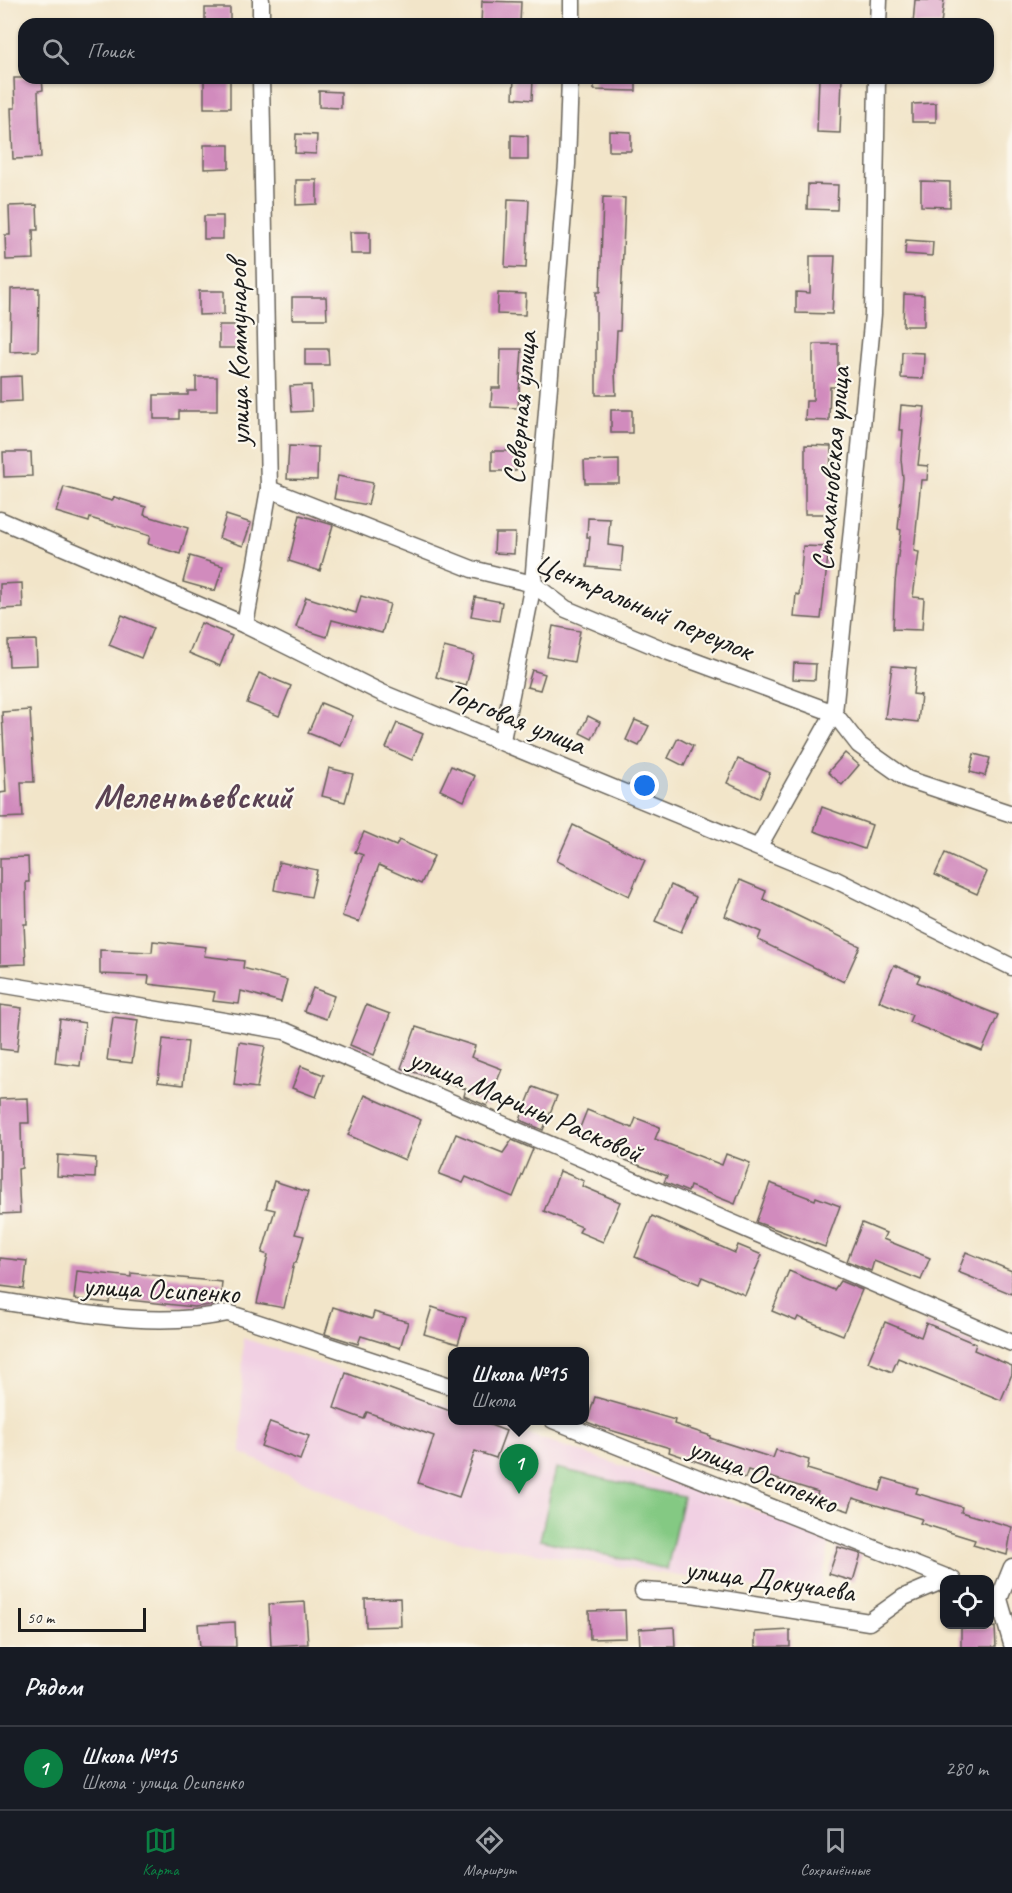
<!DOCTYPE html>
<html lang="ru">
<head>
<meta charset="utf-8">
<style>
  :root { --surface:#171b24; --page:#20242c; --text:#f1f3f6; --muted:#9ea1a6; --line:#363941; --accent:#0b8043 }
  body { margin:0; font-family:Caveat,sans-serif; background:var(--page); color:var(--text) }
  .controls { position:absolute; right:18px; bottom:18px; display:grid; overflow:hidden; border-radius:12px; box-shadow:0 2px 4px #0004 }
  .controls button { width:54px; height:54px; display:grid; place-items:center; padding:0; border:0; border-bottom:2px solid var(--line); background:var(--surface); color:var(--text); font:30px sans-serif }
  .scale { position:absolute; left:18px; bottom:15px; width:128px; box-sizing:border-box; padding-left:6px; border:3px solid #1c1c1c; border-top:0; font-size:16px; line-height:21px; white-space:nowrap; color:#1c1c1c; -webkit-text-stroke:4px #fbf7ec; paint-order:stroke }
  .you { position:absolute; left:645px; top:786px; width:21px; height:21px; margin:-15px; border:4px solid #fff; border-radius:50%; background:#1a73e8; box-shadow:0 0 0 9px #1a73e833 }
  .badge { display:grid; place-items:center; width:39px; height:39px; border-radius:50%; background:var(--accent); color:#fff; font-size:20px; font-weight:700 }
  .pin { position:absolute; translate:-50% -50px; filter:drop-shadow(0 2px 3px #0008) }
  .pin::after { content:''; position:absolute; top:32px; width:21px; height:18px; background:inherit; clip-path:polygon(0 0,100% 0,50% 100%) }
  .popup { position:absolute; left:448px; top:1347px; width:141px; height:78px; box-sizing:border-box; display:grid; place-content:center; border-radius:12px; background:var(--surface); filter:drop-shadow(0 2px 4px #0005); font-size:20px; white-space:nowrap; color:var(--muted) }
  .popup b { font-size:22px; color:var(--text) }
  .popup::after { content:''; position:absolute; left:50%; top:100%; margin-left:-12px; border:12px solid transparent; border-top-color:var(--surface) }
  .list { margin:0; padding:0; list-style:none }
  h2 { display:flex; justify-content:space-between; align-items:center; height:78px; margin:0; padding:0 24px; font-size:26px }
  h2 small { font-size:20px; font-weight:400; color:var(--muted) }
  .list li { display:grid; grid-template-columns:39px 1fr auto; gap:18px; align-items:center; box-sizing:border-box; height:84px; padding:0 24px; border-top:2px solid var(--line) }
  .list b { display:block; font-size:22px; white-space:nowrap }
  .list p { margin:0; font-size:20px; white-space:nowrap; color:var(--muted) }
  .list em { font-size:20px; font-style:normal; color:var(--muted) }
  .icon { flex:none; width:33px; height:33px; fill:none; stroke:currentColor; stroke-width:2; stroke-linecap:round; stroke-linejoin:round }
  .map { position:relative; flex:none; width:1012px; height:1647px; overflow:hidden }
  .search { position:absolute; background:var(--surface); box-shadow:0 2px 4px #0004; left:18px; right:18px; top:18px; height:66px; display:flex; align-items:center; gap:15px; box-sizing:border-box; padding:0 21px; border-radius:18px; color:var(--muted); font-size:22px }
  .sheet { height:162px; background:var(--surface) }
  nav { display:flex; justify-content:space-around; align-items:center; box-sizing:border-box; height:84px; border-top:2px solid var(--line); background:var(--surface); font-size:16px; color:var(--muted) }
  nav a { display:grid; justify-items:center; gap:3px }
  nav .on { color:var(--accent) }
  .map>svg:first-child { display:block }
  .built { fill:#f1d0e3 }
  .green { fill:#84c983; stroke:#507250; stroke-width:1.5 }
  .building { fill:#d18bbd }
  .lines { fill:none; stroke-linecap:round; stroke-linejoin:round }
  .minor-casing { stroke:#676259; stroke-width:19 }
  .minor { stroke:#fff; stroke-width:16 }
  .labels { text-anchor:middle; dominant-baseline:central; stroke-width:4.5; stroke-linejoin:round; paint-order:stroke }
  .street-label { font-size:30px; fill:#1c1c1c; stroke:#fbf7ec }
  .district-label { font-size:36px; font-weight:bold; fill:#5b4354; stroke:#fbf7ec }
</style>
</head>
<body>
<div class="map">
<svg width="1012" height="1647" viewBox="0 0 1012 1647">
  <rect width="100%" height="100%" fill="#fbf7ec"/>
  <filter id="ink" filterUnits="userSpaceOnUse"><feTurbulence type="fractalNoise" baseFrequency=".0167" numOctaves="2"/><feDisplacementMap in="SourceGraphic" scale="12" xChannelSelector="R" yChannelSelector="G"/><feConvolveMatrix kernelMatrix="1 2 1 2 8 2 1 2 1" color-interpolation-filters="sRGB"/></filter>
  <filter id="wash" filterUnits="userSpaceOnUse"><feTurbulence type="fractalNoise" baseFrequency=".008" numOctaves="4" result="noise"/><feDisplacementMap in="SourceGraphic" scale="24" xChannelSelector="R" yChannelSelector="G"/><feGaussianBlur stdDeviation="1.35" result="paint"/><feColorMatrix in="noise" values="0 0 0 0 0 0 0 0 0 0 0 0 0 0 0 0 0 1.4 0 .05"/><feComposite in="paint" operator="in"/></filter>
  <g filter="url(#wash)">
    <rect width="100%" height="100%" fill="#f2e5c9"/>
    <polygon class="built" points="243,1338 453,1408 453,1420 489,1421 831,1536 819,1598 421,1535 241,1453"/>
    <polygon class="green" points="556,1468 683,1497 667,1569 540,1540"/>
    <g id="blocks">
      <g class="building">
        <polygon points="915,0 944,0 941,24 913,24"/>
        <polygon points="482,1 521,2 520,24 481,24"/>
        <rect x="205" y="8" width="25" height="16"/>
        <polygon points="14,78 42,78 43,90 38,91 41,158 13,159 11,108 15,108"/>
        <rect x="204" y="78" width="26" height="30"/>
        <polygon points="514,78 533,79 532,100 513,98"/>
        <polygon points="594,78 636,78 636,91 594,90"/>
        <polygon points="819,78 842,78 840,133 817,132"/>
        <polygon points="319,91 341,92 341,108 319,107"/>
        <polygon points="936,103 936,122 912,122 912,104"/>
        <polygon points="609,131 631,132 631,151 609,151"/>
        <polygon points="296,134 317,135 316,154 295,153"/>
        <polygon points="511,135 528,136 528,160 511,160"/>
        <polygon points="204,145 229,145 229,168 204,169"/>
        <polygon points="296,180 317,180 317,204 296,205"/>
        <polygon points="921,181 950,182 950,207 921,206"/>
        <polygon points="808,184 838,185 837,210 807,209"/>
        <polygon points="603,197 625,198 620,331 617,331 615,372 616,395 596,395 596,292 600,292"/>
        <polygon points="508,199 529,200 526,268 505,267"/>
        <polygon points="37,205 38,230 33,230 34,259 6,260 5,235 10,235 9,206"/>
        <rect x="204" y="216" width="19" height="23"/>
        <polygon points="350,232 370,232 370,254 351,254"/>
        <polygon points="906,240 933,242 932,256 905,254"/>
        <polygon points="810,256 835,256 832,314 796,313 796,292 810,293"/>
        <polygon points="39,288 38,351 10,352 11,289"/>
        <polygon points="199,291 224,291 224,314 199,315"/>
        <polygon points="498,293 526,294 525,315 497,314"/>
        <polygon points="904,294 924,295 924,326 903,326"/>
        <polygon points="292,297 326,297 327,319 292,319"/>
        <rect x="219" y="325" width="25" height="23"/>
        <polygon points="813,344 838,344 838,387 830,387 829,421 805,420 806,401 813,401"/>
        <polygon points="305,349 328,349 329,365 305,365"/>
        <polygon points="501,349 522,349 518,408 491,407 492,388 500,388"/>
        <polygon points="902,352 924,353 923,379 901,378"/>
        <polygon points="21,376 22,401 0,402 0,377"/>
        <polygon points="196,377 217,377 217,411 179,411 179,419 154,419 154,395 188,395 188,391 196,391"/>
        <polygon points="311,385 312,411 292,412 290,386"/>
        <polygon points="901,405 925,407 918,465 928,466 927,480 921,480 914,551 919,552 913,597 924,598 922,630 893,629 895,583 901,530 898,529 903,478 901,459 903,430 899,430"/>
        <rect x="611" y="410" width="21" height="23"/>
        <polygon points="805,445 831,446 830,484 832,484 833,514 805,514"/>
        <polygon points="289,446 318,447 317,480 287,479"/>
        <rect x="492" y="451" width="24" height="20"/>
        <polygon points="3,452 31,452 32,476 4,477"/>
        <polygon points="619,460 619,483 585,483 584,461"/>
        <polygon points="338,476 373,483 368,505 334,499"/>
        <polygon points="64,487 112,501 114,497 146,507 144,515 188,528 180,554 148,544 150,536 90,518 89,522 56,512"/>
        <polygon points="226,515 251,523 243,546 219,538"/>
        <polygon points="300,515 333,525 320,571 289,561"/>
        <polygon points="588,518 610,519 608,545 623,547 621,570 587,567 590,537 587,537"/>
        <polygon points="495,533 515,533 514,554 494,553"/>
        <polygon points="803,546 829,547 821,619 794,617 796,594 799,595"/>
        <polygon points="190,556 223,566 215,591 183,582"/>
        <polygon points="22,583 23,608 0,609 0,584"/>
        <polygon points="361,596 390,604 382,633 332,620 327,637 296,627 306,597 356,613"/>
        <polygon points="475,597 502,602 499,621 471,616"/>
        <polygon points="122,615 153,628 141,658 109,645"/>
        <polygon points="201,623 232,636 220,666 189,653"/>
        <polygon points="553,626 580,631 574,662 547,657"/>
        <polygon points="36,640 37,665 9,666 8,641"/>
        <polygon points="444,647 474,655 466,686 436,677"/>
        <polygon points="794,663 816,664 815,680 793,679"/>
        <polygon points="892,666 916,668 913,694 921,695 918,722 885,718"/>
        <polygon points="532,670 545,674 540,690 527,687"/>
        <polygon points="259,673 291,686 279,716 247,703"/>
        <polygon points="321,703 353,716 341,746 308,733"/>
        <polygon points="30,710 34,782 21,782 23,817 0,818 0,793 6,792 2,712"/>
        <polygon points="588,716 600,722 592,739 580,733"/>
        <polygon points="635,720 649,726 639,746 626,740"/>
        <polygon points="397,723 423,734 412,760 386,748"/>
        <polygon points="678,738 693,746 684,766 668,758"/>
        <polygon points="845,753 859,765 842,785 828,772"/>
        <polygon points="974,754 990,758 985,776 970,772"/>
        <polygon points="738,759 770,773 759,798 727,783"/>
        <polygon points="451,766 475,776 464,801 440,790"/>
        <polygon points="329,768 353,774 345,802 322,796"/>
        <polygon points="822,807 872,825 864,849 814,831"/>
        <polygon points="573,825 645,860 629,896 557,861"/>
        <polygon points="364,832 396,846 399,840 434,856 421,884 379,865 359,922 342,916 363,855 355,852"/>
        <polygon points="945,853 987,872 977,894 935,875"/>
        <polygon points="28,857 29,882 26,882 27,924 24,924 26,964 0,965 0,858"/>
        <polygon points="279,862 317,870 311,897 274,890"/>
        <polygon points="740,880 766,891 763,899 860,946 844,982 758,940 761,932 725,916"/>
        <polygon points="671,885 696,897 681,932 655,921"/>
        <polygon points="153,941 206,947 204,956 244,961 243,968 287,980 281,1002 241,991 239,1004 213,1001 215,992 148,984 149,976 100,974 100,950 152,952"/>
        <polygon points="894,965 920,976 917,982 998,1015 982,1051 909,1022 912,1015 879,1001"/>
        <polygon points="313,988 334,996 326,1019 304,1011"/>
        <polygon points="0,1005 22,1008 17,1051 0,1049"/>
        <polygon points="366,1005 390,1014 374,1055 350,1045"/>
        <polygon points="113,1017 138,1020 132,1063 107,1060"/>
        <polygon points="60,1019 85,1023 80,1066 55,1063"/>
        <polygon points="416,1027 475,1046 471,1057 502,1069 487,1106 464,1096 466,1089 401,1068"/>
        <polygon points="163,1039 188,1042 183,1085 158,1082"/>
        <polygon points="239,1042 265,1046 257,1088 234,1085"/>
        <polygon points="301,1066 324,1075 316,1097 292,1088"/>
        <polygon points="533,1087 557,1096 543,1130 520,1120"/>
        <polygon points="365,1095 421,1120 405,1160 348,1135"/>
        <polygon points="28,1098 29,1123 21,1123 22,1168 18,1169 20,1213 0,1214 0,1099"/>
        <polygon points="587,1110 632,1128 636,1118 660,1127 655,1139 722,1165 726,1154 750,1163 735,1204 690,1186 688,1192 664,1182 667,1176 620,1158 622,1154 577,1135"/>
        <polygon points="456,1134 503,1153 512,1140 533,1149 513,1197 466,1177 463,1183 439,1174"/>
        <polygon points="58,1155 96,1158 95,1178 57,1176"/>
        <polygon points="560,1171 584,1181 582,1186 620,1202 603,1242 579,1232 582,1227 544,1211"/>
        <polygon points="274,1181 308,1192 295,1234 304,1236 296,1263 294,1263 284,1308 257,1303 268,1255 262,1253 275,1210 266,1208"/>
        <polygon points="770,1183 815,1200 816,1197 840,1206 825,1247 756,1222"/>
        <polygon points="652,1216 735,1253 738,1245 762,1255 745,1295 702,1277 699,1284 635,1257"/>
        <polygon points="862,1223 886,1233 883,1239 930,1258 921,1280 874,1261 871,1271 847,1261"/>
        <polygon points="966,1252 1012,1271 1012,1294 958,1272"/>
        <polygon points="0,1258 27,1261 24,1289 0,1286"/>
        <polygon points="77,1271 131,1277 131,1273 222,1282 220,1304 194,1307 110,1298 109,1303 74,1299"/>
        <polygon points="789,1271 834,1290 840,1281 862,1290 843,1335 798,1317 796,1321 772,1311"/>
        <polygon points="333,1307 372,1319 374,1312 408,1322 400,1348 361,1336 358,1344 325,1334"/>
        <polygon points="432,1307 466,1318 458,1344 424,1334"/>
        <polygon points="885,1322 921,1337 926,1323 976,1344 974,1350 1012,1366 1012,1374 1001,1400 898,1358 892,1372 868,1362"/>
        <polygon points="346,1373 453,1412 453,1420 477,1420 506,1431 496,1458 475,1451 459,1497 418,1483 434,1436 367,1412 364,1419 334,1408"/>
        <polygon points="595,1397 675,1420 674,1424 711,1436 710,1438 773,1458 776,1450 809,1460 807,1469 880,1491 884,1478 918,1488 916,1493 962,1507 961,1512 1012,1527 1007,1555 973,1545 975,1540 920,1523 922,1519 853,1498 849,1511 815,1500 818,1492 748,1470 745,1478 669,1452 670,1448 600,1427 587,1422"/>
        <polygon points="270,1422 309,1436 300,1460 261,1446"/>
        <polygon points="838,1547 861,1554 853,1581 829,1574"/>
        <polygon points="400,1598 401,1626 366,1627 365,1599"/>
        <polygon points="305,1602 308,1644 271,1646 269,1604"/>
        <polygon points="625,1610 626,1638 590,1639 589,1611"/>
        <polygon points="235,1622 236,1647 200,1647 198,1624"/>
        <polygon points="674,1627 675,1647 640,1647 639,1629"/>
        <polygon points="995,1627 996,1647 961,1647 961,1628"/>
        <polygon points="790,1630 790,1647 755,1647 755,1632"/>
      </g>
    </g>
  </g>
  <g filter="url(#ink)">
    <use href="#blocks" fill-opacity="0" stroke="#676259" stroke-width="1.5"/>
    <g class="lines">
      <g class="minor-casing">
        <g id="minor">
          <polyline points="261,24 261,0"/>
          <polyline points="572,24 572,0"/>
          <polyline points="878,24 879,0"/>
          <polyline points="269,489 472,569 533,584 566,609 669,652 834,713 859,745 907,779 1012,814"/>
          <polyline points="0,520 245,625 382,693 834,879 1012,967"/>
          <polyline points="245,625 269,489 261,78"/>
          <polyline points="502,740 533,584 567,164 570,78"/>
          <polyline points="759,846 834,713 873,314 877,78"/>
          <polyline points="0,984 285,1031 1012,1343"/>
          <path d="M0 1301C76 1312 152 1329 228 1313L453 1387"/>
          <polyline points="553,1420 953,1580"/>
          <polyline points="1012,1567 999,1599 1012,1644"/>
          <polyline points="643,1591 692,1594 869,1622 904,1597 949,1578"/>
        </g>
      </g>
      <use href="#minor" class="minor"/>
    </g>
  </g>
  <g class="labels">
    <g class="street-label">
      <text transform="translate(238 353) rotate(-91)">улица Коммунаров</text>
      <text transform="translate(520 408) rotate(-85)">Северная улица</text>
      <text transform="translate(831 469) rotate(-85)">Стахановская улица</text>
      <text transform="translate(644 606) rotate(23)">Центральный переулок</text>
      <text transform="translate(516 718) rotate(22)">Торговая улица</text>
      <text transform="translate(526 1105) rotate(23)">улица Марины Расковой</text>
      <text transform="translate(161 1289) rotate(3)">улица Осипенко</text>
      <text transform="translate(763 1475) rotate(22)">улица Осипенко</text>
      <text transform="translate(770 1580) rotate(8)">улица Докучаева</text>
    </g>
    <g class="district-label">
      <text x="193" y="796">Мелентьевский</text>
    </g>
  </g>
</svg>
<div class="controls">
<button><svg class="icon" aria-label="locate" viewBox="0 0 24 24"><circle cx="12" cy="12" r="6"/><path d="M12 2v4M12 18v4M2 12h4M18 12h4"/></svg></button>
</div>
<div class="scale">50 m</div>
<div class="you"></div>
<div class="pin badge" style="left:519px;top:1494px">1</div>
<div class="popup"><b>Школа №15</b>Школа</div>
<div class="search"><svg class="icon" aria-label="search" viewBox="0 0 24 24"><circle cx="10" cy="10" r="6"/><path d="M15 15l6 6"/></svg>Поиск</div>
</div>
<section class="sheet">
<h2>Рядом<small></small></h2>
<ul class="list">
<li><span class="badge">1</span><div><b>Школа №15</b><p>Школа · улица Осипенко</p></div><em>280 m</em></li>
</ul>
</section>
<nav>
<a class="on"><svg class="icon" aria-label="map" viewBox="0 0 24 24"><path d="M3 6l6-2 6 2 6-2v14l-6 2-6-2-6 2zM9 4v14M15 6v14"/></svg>Карта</a>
<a><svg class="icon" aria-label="directions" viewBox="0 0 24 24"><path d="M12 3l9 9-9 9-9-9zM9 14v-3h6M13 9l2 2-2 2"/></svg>Маршрут</a>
<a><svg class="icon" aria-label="saved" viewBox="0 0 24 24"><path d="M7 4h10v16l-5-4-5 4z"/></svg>Сохранённые</a>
</nav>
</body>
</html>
